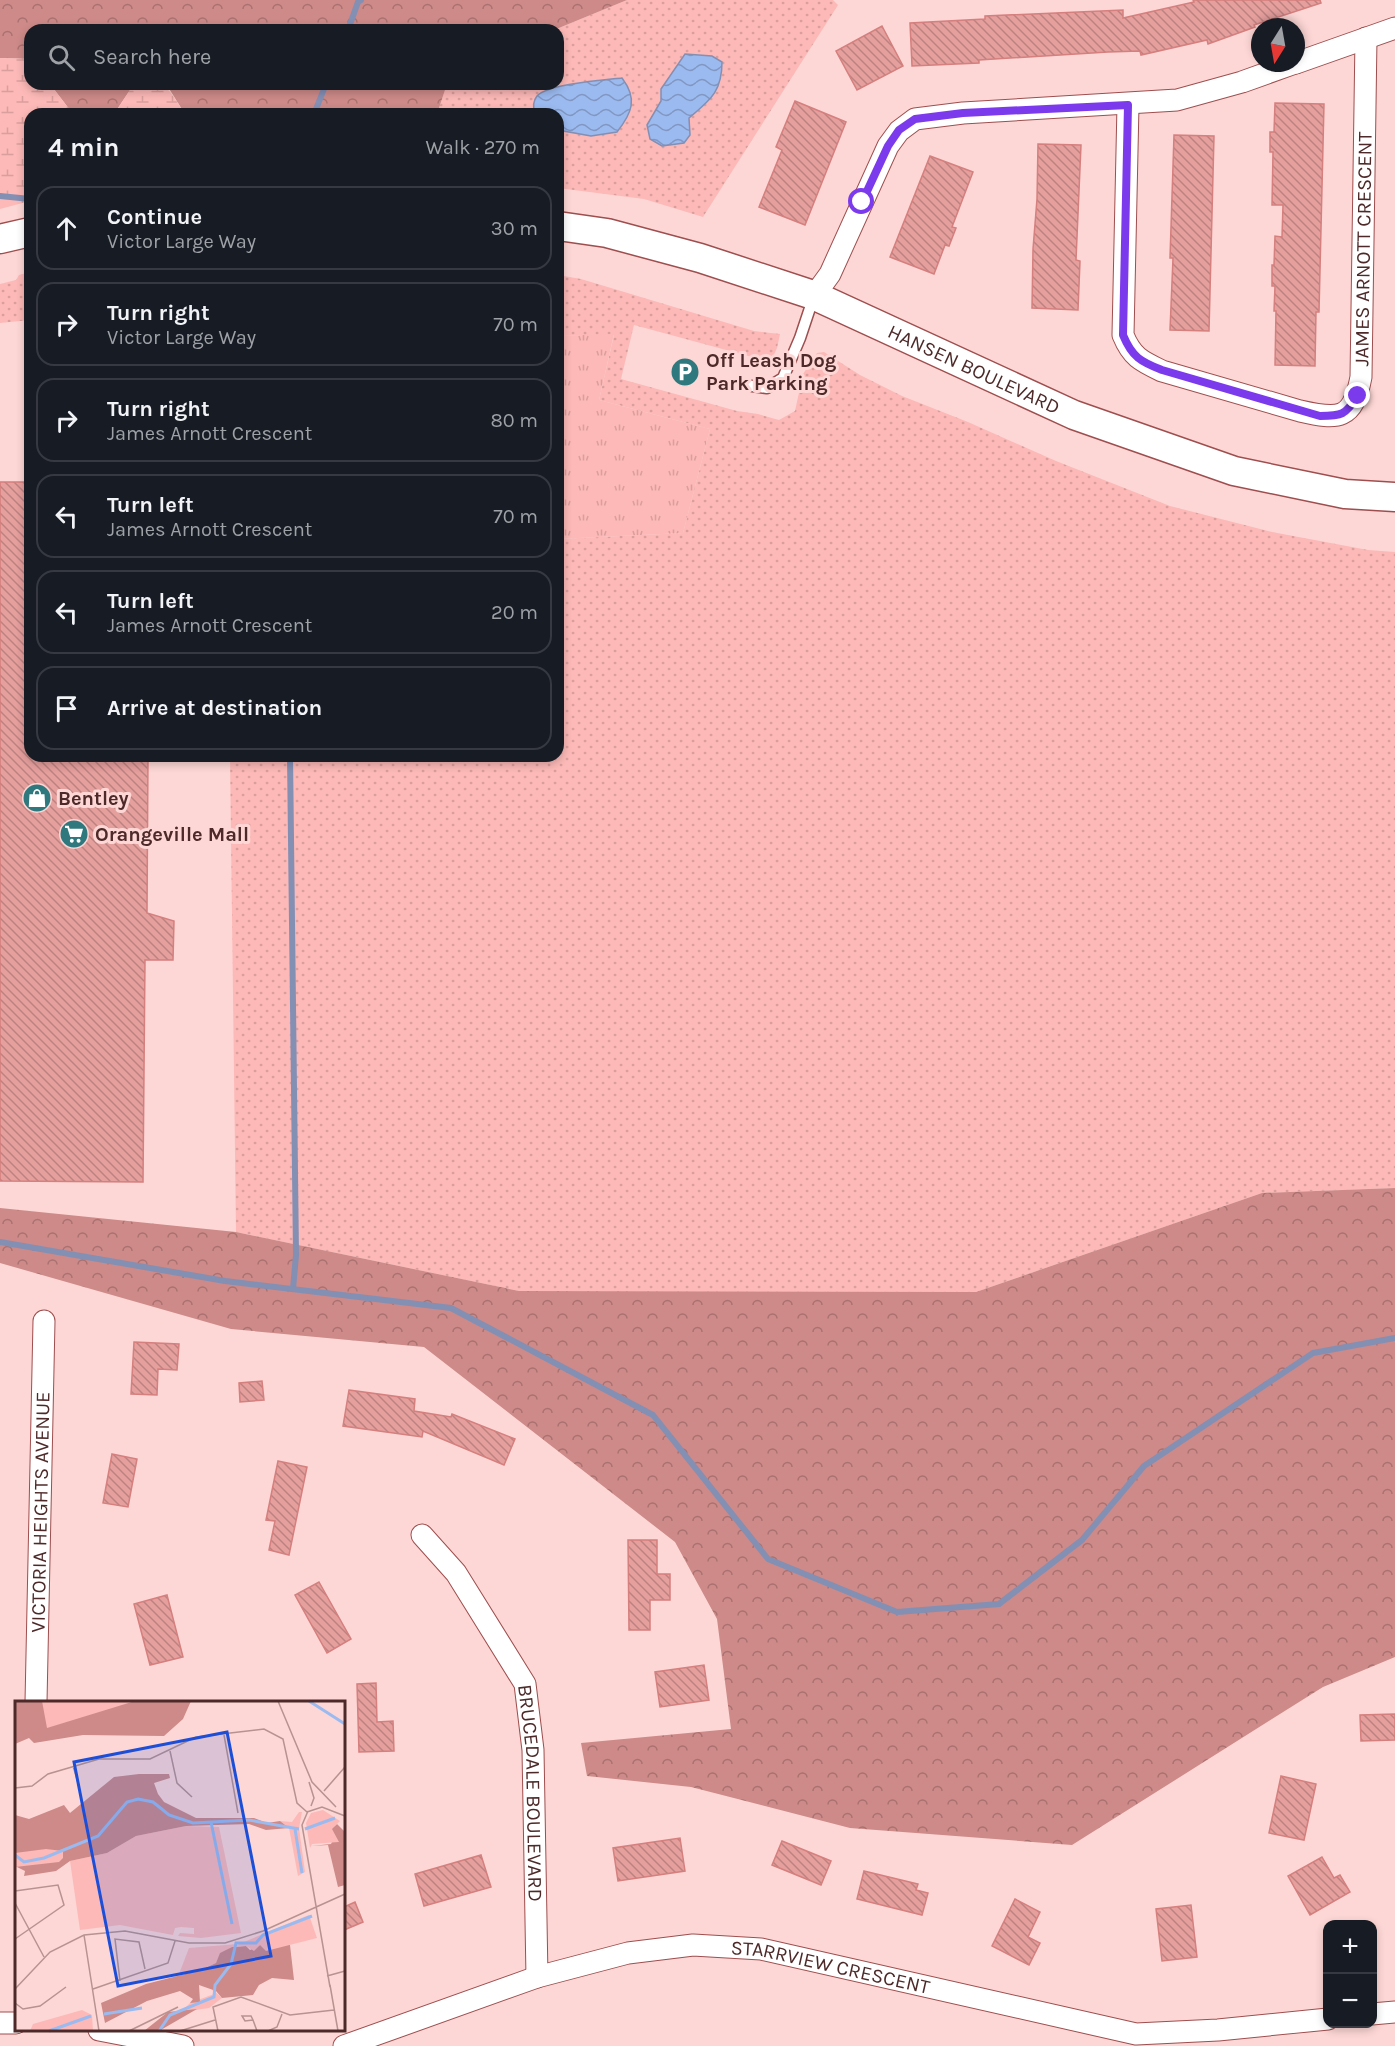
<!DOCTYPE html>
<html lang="en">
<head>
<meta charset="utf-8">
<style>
  :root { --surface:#171b24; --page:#242831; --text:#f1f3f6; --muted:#9ea1a6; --line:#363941 }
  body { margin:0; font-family:Karla,sans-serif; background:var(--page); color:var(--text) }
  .controls { position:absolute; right:18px; bottom:18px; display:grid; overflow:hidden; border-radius:12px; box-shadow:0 3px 9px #0003 }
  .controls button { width:54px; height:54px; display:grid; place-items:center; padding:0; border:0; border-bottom:2px solid var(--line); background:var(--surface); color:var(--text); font:30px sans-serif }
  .compass { position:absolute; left:1251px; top:18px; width:54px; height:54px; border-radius:50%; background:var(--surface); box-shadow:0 3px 9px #0003; rotate:191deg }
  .stop { position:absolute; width:18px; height:18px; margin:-14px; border:4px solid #7c3aed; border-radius:50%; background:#fff }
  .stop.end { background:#7c3aed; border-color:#fff; box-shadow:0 2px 6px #0008 }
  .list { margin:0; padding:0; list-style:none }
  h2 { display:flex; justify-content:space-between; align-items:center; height:78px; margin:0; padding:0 24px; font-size:26px }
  h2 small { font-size:20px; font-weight:400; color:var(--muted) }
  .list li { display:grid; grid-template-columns:39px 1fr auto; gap:18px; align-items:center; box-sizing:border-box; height:84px; margin:0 12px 12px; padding:0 12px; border:2px solid var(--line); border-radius:18px }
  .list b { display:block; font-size:22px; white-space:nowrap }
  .list p { margin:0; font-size:20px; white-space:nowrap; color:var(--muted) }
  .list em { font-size:20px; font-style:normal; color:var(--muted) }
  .icon { flex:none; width:33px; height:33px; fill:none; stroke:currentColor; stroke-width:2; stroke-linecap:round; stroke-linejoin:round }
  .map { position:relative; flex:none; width:1395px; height:2046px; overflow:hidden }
  .search { position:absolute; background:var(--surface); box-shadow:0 3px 9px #0003; left:24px; top:24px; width:540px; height:66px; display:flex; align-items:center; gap:15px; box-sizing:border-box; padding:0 21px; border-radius:18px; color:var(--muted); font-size:22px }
  .panel { position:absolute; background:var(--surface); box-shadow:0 3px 9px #0003; left:24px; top:108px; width:540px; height:654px; border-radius:18px }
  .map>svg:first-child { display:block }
  .grass { fill:url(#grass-dots); fill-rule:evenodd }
  .forest { fill:url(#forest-crowns) }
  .wetland { fill:url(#wetland-marsh) }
  .park { fill:url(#park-tufts) }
  .water { fill:url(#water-waves); stroke:#848fb4; stroke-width:1.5 }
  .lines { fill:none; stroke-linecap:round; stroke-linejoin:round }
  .stream { stroke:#848fb4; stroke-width:6 }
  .building { fill:url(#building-back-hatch); stroke:#d57f7e; stroke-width:1.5 }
  .lane-casing { stroke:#9e4e4e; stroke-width:13 }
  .street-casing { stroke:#9e4e4e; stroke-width:23 }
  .secondary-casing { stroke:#9e4e4e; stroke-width:31 }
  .lane { stroke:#fff; stroke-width:10 }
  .street { stroke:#fff; stroke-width:21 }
  .secondary { stroke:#fff; stroke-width:28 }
  .route { stroke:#7c3aed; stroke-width:8 }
  .labels { text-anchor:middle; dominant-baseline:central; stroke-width:6; stroke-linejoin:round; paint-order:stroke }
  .street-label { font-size:20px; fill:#4d2a29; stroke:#fdd7d5 }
  .poi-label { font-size:20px; font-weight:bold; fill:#4d2a29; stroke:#fdd7d5; text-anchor:start }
  .inset-river { fill:none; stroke:#9bbaef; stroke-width:3 }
  .inset-road { fill:none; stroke:#b79290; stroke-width:1.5 }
  .view { fill:#1d4ed8; fill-opacity:0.15; stroke:#1d4ed8; stroke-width:3 }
  .inset-edge { fill:none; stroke:#4d2a29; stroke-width:3 }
</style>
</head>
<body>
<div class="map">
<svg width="1395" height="2046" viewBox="0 0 1395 2046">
  <defs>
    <pattern id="grass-dots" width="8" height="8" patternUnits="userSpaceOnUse" patternTransform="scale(1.5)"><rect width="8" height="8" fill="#fcb9b7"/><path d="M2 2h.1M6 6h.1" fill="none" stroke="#da9f9d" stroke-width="1.8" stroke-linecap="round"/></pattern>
    <pattern id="forest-crowns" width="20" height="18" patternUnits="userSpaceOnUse" patternTransform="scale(1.5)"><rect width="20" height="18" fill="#cd8a88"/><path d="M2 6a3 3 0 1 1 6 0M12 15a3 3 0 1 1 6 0" fill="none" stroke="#a9716f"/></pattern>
    <pattern id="wetland-marsh" width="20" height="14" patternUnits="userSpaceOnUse" patternTransform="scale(1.5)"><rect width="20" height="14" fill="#fcb9b7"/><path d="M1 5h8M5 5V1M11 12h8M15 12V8" fill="none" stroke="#da9f9d"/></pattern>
    <pattern id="park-tufts" width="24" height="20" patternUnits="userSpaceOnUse" patternTransform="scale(1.5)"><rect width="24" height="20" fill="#fcb9b7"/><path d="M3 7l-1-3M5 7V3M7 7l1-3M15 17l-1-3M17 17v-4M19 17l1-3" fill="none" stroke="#da9f9d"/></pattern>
    <pattern id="water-waves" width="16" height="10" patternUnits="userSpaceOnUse" patternTransform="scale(1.5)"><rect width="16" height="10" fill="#9bbaef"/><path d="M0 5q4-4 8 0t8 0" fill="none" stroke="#8197c2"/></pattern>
    <pattern id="building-back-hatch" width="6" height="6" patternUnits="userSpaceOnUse" patternTransform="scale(1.5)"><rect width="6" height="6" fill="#e59f9d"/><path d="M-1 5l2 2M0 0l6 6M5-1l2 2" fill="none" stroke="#bc8280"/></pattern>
  </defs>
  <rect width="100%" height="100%" fill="#fdd7d5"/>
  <g class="grass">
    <path d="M627 0H833L838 5 703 217 644 199 558 188V130L591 136 627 119 533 108 535 114H437L447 84H558V30H554ZM722 62C722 92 710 100 689 118L690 135 654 112 661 101Z"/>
    <polygon points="30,272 30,320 0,323 0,284 16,280 19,275"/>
    <polygon points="558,275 581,279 754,331 780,334 777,348 771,361 760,366 751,365 752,357 634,325 621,379 737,411 758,414 779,420 795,411 803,374 817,353 824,352 860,375 902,396 968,422 1056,461 1170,506 1272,532 1368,550 1395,552 1395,1188 1262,1193 976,1292 519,1291 236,1232 230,756 558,756 558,539 683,533 710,429 599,400 614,335 558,336"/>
  </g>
  <g class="forest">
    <polygon points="0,0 627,0 554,30 30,30 30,59 0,58"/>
    <polygon points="50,84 134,84 114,114 73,114"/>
    <polygon points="160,84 447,84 437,114 185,114 168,87"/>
    <polygon points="1395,1188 1395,1657 1323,1687 1072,1845 850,1828 691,1787 587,1776 581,1743 731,1729 717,1619 675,1542 424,1347 231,1329 0,1263 0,1208 236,1232 519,1291 976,1292 1262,1193"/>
  </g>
  <g class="wetland">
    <polygon points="0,58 30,59 30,84 50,84 73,114 30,114 30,201 0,209"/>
    <path d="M134 84C170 84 166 85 185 114H114Z"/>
  </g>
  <polygon class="park" points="614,334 599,400 710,429 683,533 558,539 558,336"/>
  <g class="water">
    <path d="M685 54 712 56 722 62C722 92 710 100 689 118L690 135 684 143 662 146 650 139 647 125 661 101V89Z"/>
    <path d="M622 78C638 99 632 113 617 132L591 136 558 130V114H535C533 108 533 101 537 96 548 84 604 80 622 78Z"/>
  </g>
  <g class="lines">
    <g class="stream">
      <polyline points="348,30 358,2 361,0"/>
      <polyline points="314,114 326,84"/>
      <polyline points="0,196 30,199"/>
      <polyline points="290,756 296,1255 293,1289"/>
      <polyline points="0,1242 225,1281 451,1308 653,1415 768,1559 897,1612 999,1604 1082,1540 1144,1466 1313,1353 1395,1338"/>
    </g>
  </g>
  <g class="building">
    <polygon points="1193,0 1320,0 1321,3 1254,25 1255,27 1208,44 1207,40 1141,55 1140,51 1108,52 979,60 979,63 912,66 910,23 985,19 985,16 1123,10 1123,18 1194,2"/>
    <polygon points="882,26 903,66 857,90 836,51"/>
    <polygon points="795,101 846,122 805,225 759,207 782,150 776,147"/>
    <polygon points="1275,103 1324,104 1319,312 1316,312 1315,366 1275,365 1276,311 1274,311 1275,286 1272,286 1272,265 1274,265 1275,236 1282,237 1283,205 1272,205 1273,152 1270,152 1270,132 1274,132"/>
    <polygon points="1174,135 1214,136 1209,331 1170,330 1173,258 1170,258"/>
    <polygon points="1038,144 1081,145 1076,260 1080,261 1078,310 1032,308 1033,249 1037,199"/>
    <polygon points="930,156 973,172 952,227 956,228 949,246 945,245 934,274 890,257"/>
    <polygon points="0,482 30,482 30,756 148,756 147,913 174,921 173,960 145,960 143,1182 0,1181"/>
    <polygon points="134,1342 179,1344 177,1370 158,1369 157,1395 131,1394"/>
    <polygon points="262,1381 264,1400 240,1402 239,1383"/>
    <polygon points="349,1390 415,1399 414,1411 451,1417 452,1414 515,1439 504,1465 423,1431 422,1437 343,1426"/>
    <polygon points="112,1454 137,1459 128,1507 103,1503"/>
    <polygon points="278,1461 307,1467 289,1555 269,1550 275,1521 266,1520"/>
    <polygon points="628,1540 657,1540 657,1574 670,1574 670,1600 650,1600 650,1630 629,1630"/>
    <polygon points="319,1582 351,1639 327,1653 295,1595"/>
    <polygon points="167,1595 183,1657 150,1665 134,1604"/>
    <polygon points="704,1665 709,1700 660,1707 655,1672"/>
    <polygon points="376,1683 377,1722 393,1721 394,1751 359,1752 357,1684"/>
    <polygon points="1395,1714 1395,1740 1361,1741 1360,1715"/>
    <polygon points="1281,1776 1316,1784 1304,1840 1269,1833"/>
    <polygon points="680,1838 685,1871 618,1881 613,1848"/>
    <polygon points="782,1841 831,1861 821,1885 772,1865"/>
    <polygon points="481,1855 491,1887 424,1906 415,1874"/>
    <polygon points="1322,1857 1334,1878 1340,1875 1350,1892 1310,1915 1288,1876"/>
    <polygon points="864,1871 918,1884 916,1890 928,1893 922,1915 857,1899"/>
    <polygon points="1015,1899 1040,1912 1028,1937 1040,1943 1029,1965 992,1946"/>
    <polygon points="355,1902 363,1922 344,1930 344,1907"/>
    <polygon points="1191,1905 1197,1957 1162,1961 1156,1909"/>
  </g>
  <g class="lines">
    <g class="lane-casing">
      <polyline id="lane" points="745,385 767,388 783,378 800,338 814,296"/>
    </g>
    <g class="street-casing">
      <g id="street">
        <polyline points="1296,63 1395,28"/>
        <path id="s1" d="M1128 105 1123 335C1132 357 1141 361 1162 371L1300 411C1339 420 1353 420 1361 377L1366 38"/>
        <polyline points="814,296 830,274 888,146 899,131 915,119 963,113 1177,100 1242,82 1295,63"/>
        <path id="s2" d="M422 1535 456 1573 525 1684 533 1750 537 1977"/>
        <path id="s3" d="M36 1702 44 1321"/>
        <polyline points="1372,2014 1395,2012"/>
        <polyline points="0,2023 16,2023"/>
        <polyline points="99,2030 183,2046"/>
        <path id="s4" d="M344 2046 537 1977 628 1953 693 1945 761 1949 1136 2034 1218 2030 1328 2019"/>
      </g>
    </g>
    <g class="secondary-casing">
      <g id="secondary">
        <path id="s5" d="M558 226 607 233 700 258 813 295 1074 415 1234 471 1345 494 1395 497"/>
        <polyline points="0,239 30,232"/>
      </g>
    </g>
    <use href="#lane" class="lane"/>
    <use href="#street" class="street"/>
    <use href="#secondary" class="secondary"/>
  </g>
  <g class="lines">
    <path class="route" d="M862 202 888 146 899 130 915 119 963 113 1128 105 1123 335C1132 357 1141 362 1162 370L1320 416C1342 416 1345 415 1358 396"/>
  </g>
  <defs>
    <g id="parking-disc" transform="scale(1.5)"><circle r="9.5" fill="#2f797e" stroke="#fdd7d5"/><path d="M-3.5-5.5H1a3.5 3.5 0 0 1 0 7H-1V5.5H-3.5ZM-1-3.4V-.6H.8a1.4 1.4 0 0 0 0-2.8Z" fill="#fff"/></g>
    <g id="shop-disc" transform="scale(1.5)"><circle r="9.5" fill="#2f797e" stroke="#fdd7d5"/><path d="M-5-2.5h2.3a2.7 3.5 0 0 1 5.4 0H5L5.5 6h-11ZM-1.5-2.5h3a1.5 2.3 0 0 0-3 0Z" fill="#fff"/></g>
    <g id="supermarket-disc" transform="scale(1.5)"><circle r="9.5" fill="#2f797e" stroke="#fdd7d5"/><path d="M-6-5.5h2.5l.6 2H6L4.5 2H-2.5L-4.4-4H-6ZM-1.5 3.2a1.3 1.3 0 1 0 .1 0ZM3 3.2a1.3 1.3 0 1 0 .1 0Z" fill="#fff"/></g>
  </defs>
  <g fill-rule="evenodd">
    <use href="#parking-disc" x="685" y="372"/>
    <use href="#shop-disc" x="37" y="798"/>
    <use href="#supermarket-disc" x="74" y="834"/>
  </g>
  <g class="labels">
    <g class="street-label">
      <text stroke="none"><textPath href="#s1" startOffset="642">JAMES ARNOTT CRESCENT</textPath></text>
      <text stroke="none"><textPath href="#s5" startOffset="442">HANSEN BOULEVARD</textPath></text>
      <text stroke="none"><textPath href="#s3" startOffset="190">VICTORIA HEIGHTS AVENUE</textPath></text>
      <text stroke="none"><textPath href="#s2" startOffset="291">BRUCEDALE BOULEVARD</textPath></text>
      <text stroke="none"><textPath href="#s4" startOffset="504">STARRVIEW CRESCENT</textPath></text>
    </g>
    <g class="poi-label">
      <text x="706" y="360">Off Leash Dog<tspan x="706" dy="23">Park Parking</tspan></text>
      <text x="58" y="798">Bentley</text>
      <text x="95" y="834">Orangeville Mall</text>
    </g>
  </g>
  <g transform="translate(15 1701)">
    <rect width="330" height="330" fill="#fdd7d5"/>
    <path d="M284 111H287L284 127 290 171 283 175 274 127 265 120 277 121ZM171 125 204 126 226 232 186 237 163 235 165 232 179 233V227L166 226 160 227 158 234 105 224 65 229 55 160 92 152 121 135ZM223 243 206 252 201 262 178 272 164 273 174 247ZM197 288 207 297 194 307 166 311 175 302 199 293Z" fill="#fcb9b7"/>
    <path d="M0 0H176L168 18 149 35 68 34 19 42 14 37 0 43ZM124 73H154L155 77 139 82 143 93 149 101 181 117H239L252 122 265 120 274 127 251 129 234 123 171 125 121 135 92 152 55 160 41 170 9 175 10 170 0 165V114L14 118 49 104 55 112 99 76ZM322 123 330 131V184L323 186 313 144 296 145 316 143 320 135 316 128ZM245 244H275L279 279 257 277 244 284 238 294 207 297 201 290 184 284 185 301 175 302 178 298 165 290 132 300 90 322 86 302 131 283 186 269 201 262 205 252 217 246 231 245 235 249ZM182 308 144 330H129L153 311Z" fill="#cd8a88"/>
    <path d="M308 109 325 120 317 128 324 141 297 143 295 147 291 122 296 112ZM278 130 282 131 288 172 284 168ZM31 148 48 150V157L44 161 0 166V152ZM294 214 302 237 251 250 245 244 239 250 231 245 217 246ZM67 309 77 314 78 330H15L18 323Z" fill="#fcb9b7"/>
    <path d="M27 0H120L32 27ZM203 203V227L181 232V224H169L170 212Z" fill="#fcb9b7"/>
    <path class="inset-river" d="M294 0 330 23M196 121 217 223M280 128 287 172M290 128 320 117M0 154 9 161 29 157 83 135 112 101 123 98 138 101 154 114 178 122 234 119 284 128M89 313 127 307M34 330 76 315M144 330 155 314 199 296 200 284 216 263 221 242H241L248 234 297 215"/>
    <path class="inset-road" d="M263 0 297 81 321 106M209 34 223 112M155 50 162 82 177 96M58 65 64 85M294 81 299 97 296 105M0 87 17 85 33 73 84 58H135L181 36 249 28 268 38 282 102 292 111M309 90 330 66M293 110 287 124 315 286M292 111 307 106 330 115M0 190 43 184 49 204 0 238M0 202 29 256M69 234 84 330M312 275 330 270M105 280 100 238 124 241 130 268M315 284 323 330M0 288 35 251 69 234 110 230 174 242H210L248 230 330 193M78 288 153 262 160 240M0 302 8 308 25 305 51 286M238 319 230 320 227 315H236L238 319 242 330M114 330 163 306M165 330 200 319M203 330 198 306 226 296 275 314 319 309M253 330 262 326 267 313"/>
    <path class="view" d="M212 31 256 255 103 285 59 61Z"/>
    <rect width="330" height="330" class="inset-edge"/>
  </g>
</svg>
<div class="controls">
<button>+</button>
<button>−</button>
</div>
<svg class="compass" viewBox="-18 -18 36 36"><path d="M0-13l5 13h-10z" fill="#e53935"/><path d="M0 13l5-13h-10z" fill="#9ea1a6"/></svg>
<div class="stop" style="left:862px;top:202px"></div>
<div class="stop end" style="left:1358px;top:396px"></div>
<div class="search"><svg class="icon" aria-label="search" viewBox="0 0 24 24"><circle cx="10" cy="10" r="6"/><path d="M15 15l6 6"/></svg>Search here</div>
<section class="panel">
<h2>4 min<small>Walk · 270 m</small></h2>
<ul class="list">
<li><svg class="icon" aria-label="ahead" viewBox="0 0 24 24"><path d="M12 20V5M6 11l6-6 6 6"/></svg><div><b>Continue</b><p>Victor Large Way</p></div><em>30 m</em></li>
<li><svg class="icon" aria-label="right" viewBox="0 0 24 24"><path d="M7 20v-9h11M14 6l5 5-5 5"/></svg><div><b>Turn right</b><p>Victor Large Way</p></div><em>70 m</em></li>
<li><svg class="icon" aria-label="right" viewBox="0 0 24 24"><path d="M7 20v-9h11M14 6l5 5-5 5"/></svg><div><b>Turn right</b><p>James Arnott Crescent</p></div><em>80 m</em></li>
<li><svg class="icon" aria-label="left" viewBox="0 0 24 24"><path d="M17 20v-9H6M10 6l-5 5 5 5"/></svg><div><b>Turn left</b><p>James Arnott Crescent</p></div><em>70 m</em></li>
<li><svg class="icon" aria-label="left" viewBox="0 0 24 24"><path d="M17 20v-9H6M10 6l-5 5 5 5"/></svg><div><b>Turn left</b><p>James Arnott Crescent</p></div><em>20 m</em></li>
<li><svg class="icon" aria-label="arrive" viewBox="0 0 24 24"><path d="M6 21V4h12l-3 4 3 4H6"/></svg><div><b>Arrive at destination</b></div></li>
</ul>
</section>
</div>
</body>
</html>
